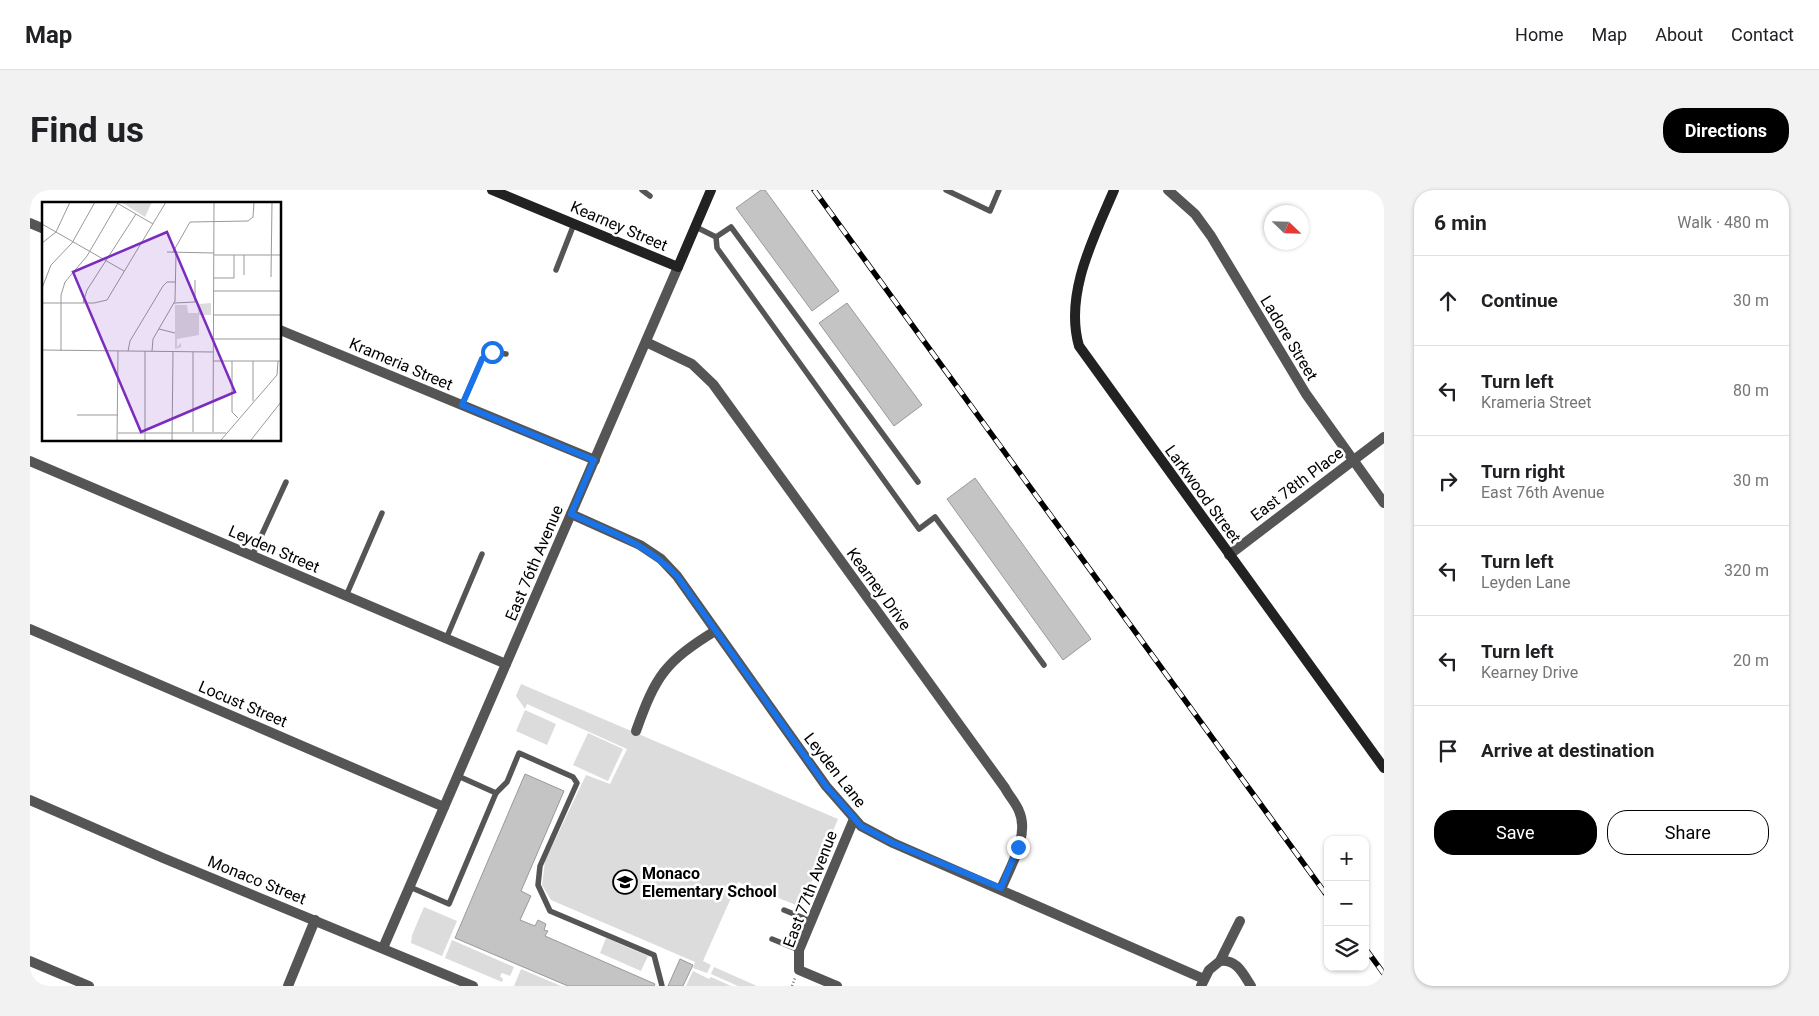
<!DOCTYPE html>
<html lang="en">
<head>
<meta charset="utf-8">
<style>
  :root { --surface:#fff; --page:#f2f2f2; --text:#202124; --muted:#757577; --line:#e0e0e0; --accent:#000 }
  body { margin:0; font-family:Roboto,sans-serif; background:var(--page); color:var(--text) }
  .controls { position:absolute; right:15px; bottom:15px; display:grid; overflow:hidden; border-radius:10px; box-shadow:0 1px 4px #0004 }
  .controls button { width:45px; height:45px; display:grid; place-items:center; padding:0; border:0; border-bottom:1px solid var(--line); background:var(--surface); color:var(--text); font:25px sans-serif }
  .compass { position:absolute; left:1234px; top:15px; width:45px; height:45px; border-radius:50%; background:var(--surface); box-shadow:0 1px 4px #0004; rotate:113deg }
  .stop { position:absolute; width:15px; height:15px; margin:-11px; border:4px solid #1a73e8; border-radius:50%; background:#fff }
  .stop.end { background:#1a73e8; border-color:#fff; box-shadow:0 1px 5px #0008 }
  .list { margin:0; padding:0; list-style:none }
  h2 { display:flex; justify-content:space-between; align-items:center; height:65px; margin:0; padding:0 20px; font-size:21px }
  h2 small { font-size:16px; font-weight:400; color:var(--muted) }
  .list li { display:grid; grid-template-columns:32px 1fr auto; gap:15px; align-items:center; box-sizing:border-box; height:90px; padding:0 20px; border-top:1px solid var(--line) }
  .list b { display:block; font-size:19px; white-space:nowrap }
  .list p { margin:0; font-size:16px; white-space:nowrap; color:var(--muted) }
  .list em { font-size:16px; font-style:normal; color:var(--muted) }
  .actions { display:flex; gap:10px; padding:15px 20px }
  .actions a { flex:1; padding:11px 0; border:1px solid var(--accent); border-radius:20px; text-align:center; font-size:18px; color:var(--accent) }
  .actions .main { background:var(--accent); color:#fff }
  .icon { flex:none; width:28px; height:28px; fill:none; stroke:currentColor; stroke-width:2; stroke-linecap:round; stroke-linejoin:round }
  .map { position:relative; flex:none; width:1354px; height:796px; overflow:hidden; border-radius:20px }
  header { display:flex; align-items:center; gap:30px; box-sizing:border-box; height:70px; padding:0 25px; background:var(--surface); border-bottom:1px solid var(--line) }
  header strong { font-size:24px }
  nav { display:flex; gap:28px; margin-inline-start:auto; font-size:18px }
  .intro { display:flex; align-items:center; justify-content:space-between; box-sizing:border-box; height:120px; padding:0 30px }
  h1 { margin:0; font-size:35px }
  .button { padding:12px 22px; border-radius:20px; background:var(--accent); color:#fff; font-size:18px; font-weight:700 }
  main { display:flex; gap:30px; padding:0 30px }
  aside { flex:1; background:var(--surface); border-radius:20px; box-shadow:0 1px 4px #0004 }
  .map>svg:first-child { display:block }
  .green { fill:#dcdcdc }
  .building { fill:#c4c4c4; stroke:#999 }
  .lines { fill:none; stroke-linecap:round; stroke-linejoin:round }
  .path { stroke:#777; stroke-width:2.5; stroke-dasharray:1 2.5; stroke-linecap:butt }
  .lane { stroke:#555; stroke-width:5.5 }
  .street { stroke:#555; stroke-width:10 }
  .secondary { stroke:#222; stroke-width:10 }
  .rail-casing { stroke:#000; stroke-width:5.5 }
  .rail { stroke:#fff; stroke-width:4; stroke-dasharray:11; stroke-linecap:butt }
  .route { stroke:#1a73e8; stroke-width:6 }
  .labels { text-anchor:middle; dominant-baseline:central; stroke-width:5; stroke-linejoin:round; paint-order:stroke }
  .street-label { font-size:16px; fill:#000; stroke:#fff }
  .poi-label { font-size:16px; font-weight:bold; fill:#000; stroke:#fff; text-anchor:start }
  .inset-road { fill:none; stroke:#999; stroke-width:1 }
  .view { fill:#7b2cbf; fill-opacity:0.15; stroke:#7b2cbf; stroke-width:2.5 }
  .inset-edge { fill:none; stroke:#000; stroke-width:2.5 }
</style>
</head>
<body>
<header>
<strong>Map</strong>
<nav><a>Home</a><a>Map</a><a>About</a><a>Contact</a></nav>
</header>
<div class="intro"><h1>Find us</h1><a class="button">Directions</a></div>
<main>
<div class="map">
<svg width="1354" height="796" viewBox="0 0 1354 796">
  <rect width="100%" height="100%" fill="#fff"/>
  <g class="green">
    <polygon points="491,494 808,629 771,717 708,692 673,771 681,775 677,783 663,778 665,772 521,710 512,695 515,671 556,585 580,594 597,559 497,514 495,519 486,506"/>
    <polygon points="495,520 526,534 517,555 486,541"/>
    <polygon points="558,543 593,559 578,591 543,575"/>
    <polygon points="394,717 427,731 412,766 381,753 382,745"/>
    <polygon points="576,748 618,766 611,781 570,763"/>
    <polygon points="422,750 484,777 480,786 472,783 470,786 473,789 472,792 415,768"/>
    <polygon points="684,777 727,796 708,796 681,784"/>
    <polygon points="491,779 531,796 484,796"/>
    <polygon points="663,781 679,789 681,787 701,796 656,796"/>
  </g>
  <g class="building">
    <polygon points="731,0 735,0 809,101 782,121 706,18"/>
    <polygon points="817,113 892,215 864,236 789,133"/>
    <polygon points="945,288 1061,449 1033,470 917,309"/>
    <polygon points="495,584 534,601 491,701 501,706 490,730 505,736 508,730 516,734 514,740 518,741 515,746 625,794 624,796 538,796 425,748"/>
    <polygon points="650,769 663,775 653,796 638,796"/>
  </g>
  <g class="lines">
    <polyline class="path" points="762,796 765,788"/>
    <g class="lane">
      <polyline points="612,0 620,6"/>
      <polyline points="916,0 960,21 969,0"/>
      <polyline points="666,37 686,47 701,37 888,292"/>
      <polyline points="686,47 687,58 889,339 905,327 1014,475"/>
      <polyline points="526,80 544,34"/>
      <polyline points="432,215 452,169 462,162 476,164"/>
      <polyline points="222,366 256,292"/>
      <polyline points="316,406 352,323"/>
      <polyline points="416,449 452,364"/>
      <polyline points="466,603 477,592 489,563 543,587 547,593 510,676 508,695 520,721 624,765 632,796"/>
      <polyline points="380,697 419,714 466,603 428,586"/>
      <polyline points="754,720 781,731"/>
      <polyline points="742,749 769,760"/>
    </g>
    <g class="street">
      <polyline points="1138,0 1165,24 1181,46 1276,204 1354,313"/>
      <polyline points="0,33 14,39"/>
      <polyline points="250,140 565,270"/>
      <path d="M616 152 662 174 683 194 975 598C979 606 986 613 989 621 1000 645 980 677 971 699"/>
      <polyline points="0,271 476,474"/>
      <polyline points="541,324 610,355 631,369 647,386 796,596 831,636 863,653 1174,789"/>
      <polyline points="1199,365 1354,247"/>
      <polyline points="0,439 414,617"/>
      <path d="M606 541C626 485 635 472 685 441"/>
      <polyline points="0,610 133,668 443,796"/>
      <polyline points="353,758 648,77"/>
      <polyline points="0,771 59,796"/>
      <path d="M1190 771C1207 769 1213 784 1221 796"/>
      <polyline points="258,796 285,730"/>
      <polyline points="807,796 769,780 769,760 824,629"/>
      <polyline points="1171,796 1179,780 1190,771 1210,731"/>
    </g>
    <g class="secondary">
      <polyline points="462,0 648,77 681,0"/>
      <path d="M1084 0C1064 47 1034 104 1049 156L1354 578"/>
    </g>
    <g class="rail-casing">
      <g id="rail">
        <polyline points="784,0 1298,707"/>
        <polyline points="1335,758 1354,784"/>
      </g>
    </g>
    <use href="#rail" class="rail"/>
  </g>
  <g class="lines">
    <path class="route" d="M462 162 452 169 432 215 564 270 541 324C582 343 616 353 647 386L796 596 831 636 863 653 971 698 988 657"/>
  </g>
  <defs>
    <g id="school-ring" transform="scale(1.25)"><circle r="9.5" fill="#fff" stroke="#000" stroke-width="1.5"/><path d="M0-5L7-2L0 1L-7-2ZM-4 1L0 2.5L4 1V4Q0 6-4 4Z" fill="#000"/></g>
  </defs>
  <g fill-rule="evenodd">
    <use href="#school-ring" x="595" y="692"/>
  </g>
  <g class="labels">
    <g class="street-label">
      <text transform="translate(589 36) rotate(23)">Kearney Street</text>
      <text transform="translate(1259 148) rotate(59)">Ladore Street</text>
      <text transform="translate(371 174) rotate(23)">Krameria Street</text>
      <text transform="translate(1267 294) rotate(-37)">East 78th Place</text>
      <text transform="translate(1173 304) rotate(54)">Larkwood Street</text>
      <text transform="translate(244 359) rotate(23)">Leyden Street</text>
      <text transform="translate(504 373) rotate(-67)">East 76th Avenue</text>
      <text transform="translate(849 399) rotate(54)">Kearney Drive</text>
      <text transform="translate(213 514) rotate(23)">Locust Street</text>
      <text transform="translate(805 580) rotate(52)">Leyden Lane</text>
      <text transform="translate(227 690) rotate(22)">Monaco Street</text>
      <text transform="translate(780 699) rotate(-69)">East 77th Avenue</text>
    </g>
    <g class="poi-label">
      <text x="612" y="683">Monaco<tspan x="612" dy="18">Elementary School</tspan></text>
    </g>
  </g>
  <g transform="translate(12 12)">
    <rect width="239" height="239" fill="#fff"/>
    <path d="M79 0H110L103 15ZM169 101V113H157V133L135 137V145L139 141V145L133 147V103H145L146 111H156L157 102Z" fill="#dcdcdc"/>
    <path class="inset-road" d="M75 1 111 22M0 22 82 69M0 41 14 30 28 0M125 50 172 51M131 50 148 20 206 19 211 15 212 0M172 53H239M202 73V53M229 75 230 0M172 76H192V53M0 86 9 63 30 41 53 0M172 89H239M0 101H52L65 98 124 0M41 101 45 88 94 12M132 101 153 100V78M172 113H239M117 127 133 131M171 137H239M0 148 171 150M19 149V93L23 80 45 54 76 1M86 149 88 139 121 84 125 80H133M103 149V238M110 149 111 137 133 99 134 51M171 159H239M190 159V210L196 216M211 199V159M35 213H76M151 230V150M171 230 172 0M76 231H184M75 238 76 149M130 238 131 150M179 238 235 173 236 159M209 238 239 200"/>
    <path class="view" d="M125 30 193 190 99 230 31 70Z"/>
    <rect width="239" height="239" class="inset-edge"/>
  </g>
</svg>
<div class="controls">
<button>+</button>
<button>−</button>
<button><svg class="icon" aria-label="layers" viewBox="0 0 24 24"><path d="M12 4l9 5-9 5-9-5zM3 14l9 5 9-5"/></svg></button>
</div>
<svg class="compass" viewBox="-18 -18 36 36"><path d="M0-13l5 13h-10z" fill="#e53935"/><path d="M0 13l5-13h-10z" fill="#757577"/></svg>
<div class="stop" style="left:462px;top:162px"></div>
<div class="stop end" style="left:988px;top:657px"></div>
</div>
<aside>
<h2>6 min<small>Walk · 480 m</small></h2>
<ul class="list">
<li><svg class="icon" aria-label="ahead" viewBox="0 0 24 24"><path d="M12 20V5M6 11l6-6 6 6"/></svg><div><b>Continue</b></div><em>30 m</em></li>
<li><svg class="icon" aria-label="left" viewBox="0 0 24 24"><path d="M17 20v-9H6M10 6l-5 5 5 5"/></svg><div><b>Turn left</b><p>Krameria Street</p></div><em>80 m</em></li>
<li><svg class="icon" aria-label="right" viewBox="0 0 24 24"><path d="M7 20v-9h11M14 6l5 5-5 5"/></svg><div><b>Turn right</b><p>East 76th Avenue</p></div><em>30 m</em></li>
<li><svg class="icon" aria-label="left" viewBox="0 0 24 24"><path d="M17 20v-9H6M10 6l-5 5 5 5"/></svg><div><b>Turn left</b><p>Leyden Lane</p></div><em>320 m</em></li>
<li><svg class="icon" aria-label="left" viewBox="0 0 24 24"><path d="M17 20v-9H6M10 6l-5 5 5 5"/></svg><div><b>Turn left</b><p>Kearney Drive</p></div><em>20 m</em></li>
<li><svg class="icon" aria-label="arrive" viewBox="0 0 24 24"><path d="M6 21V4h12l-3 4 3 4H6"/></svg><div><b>Arrive at destination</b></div></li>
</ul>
<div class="actions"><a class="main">Save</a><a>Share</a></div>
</aside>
</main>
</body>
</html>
